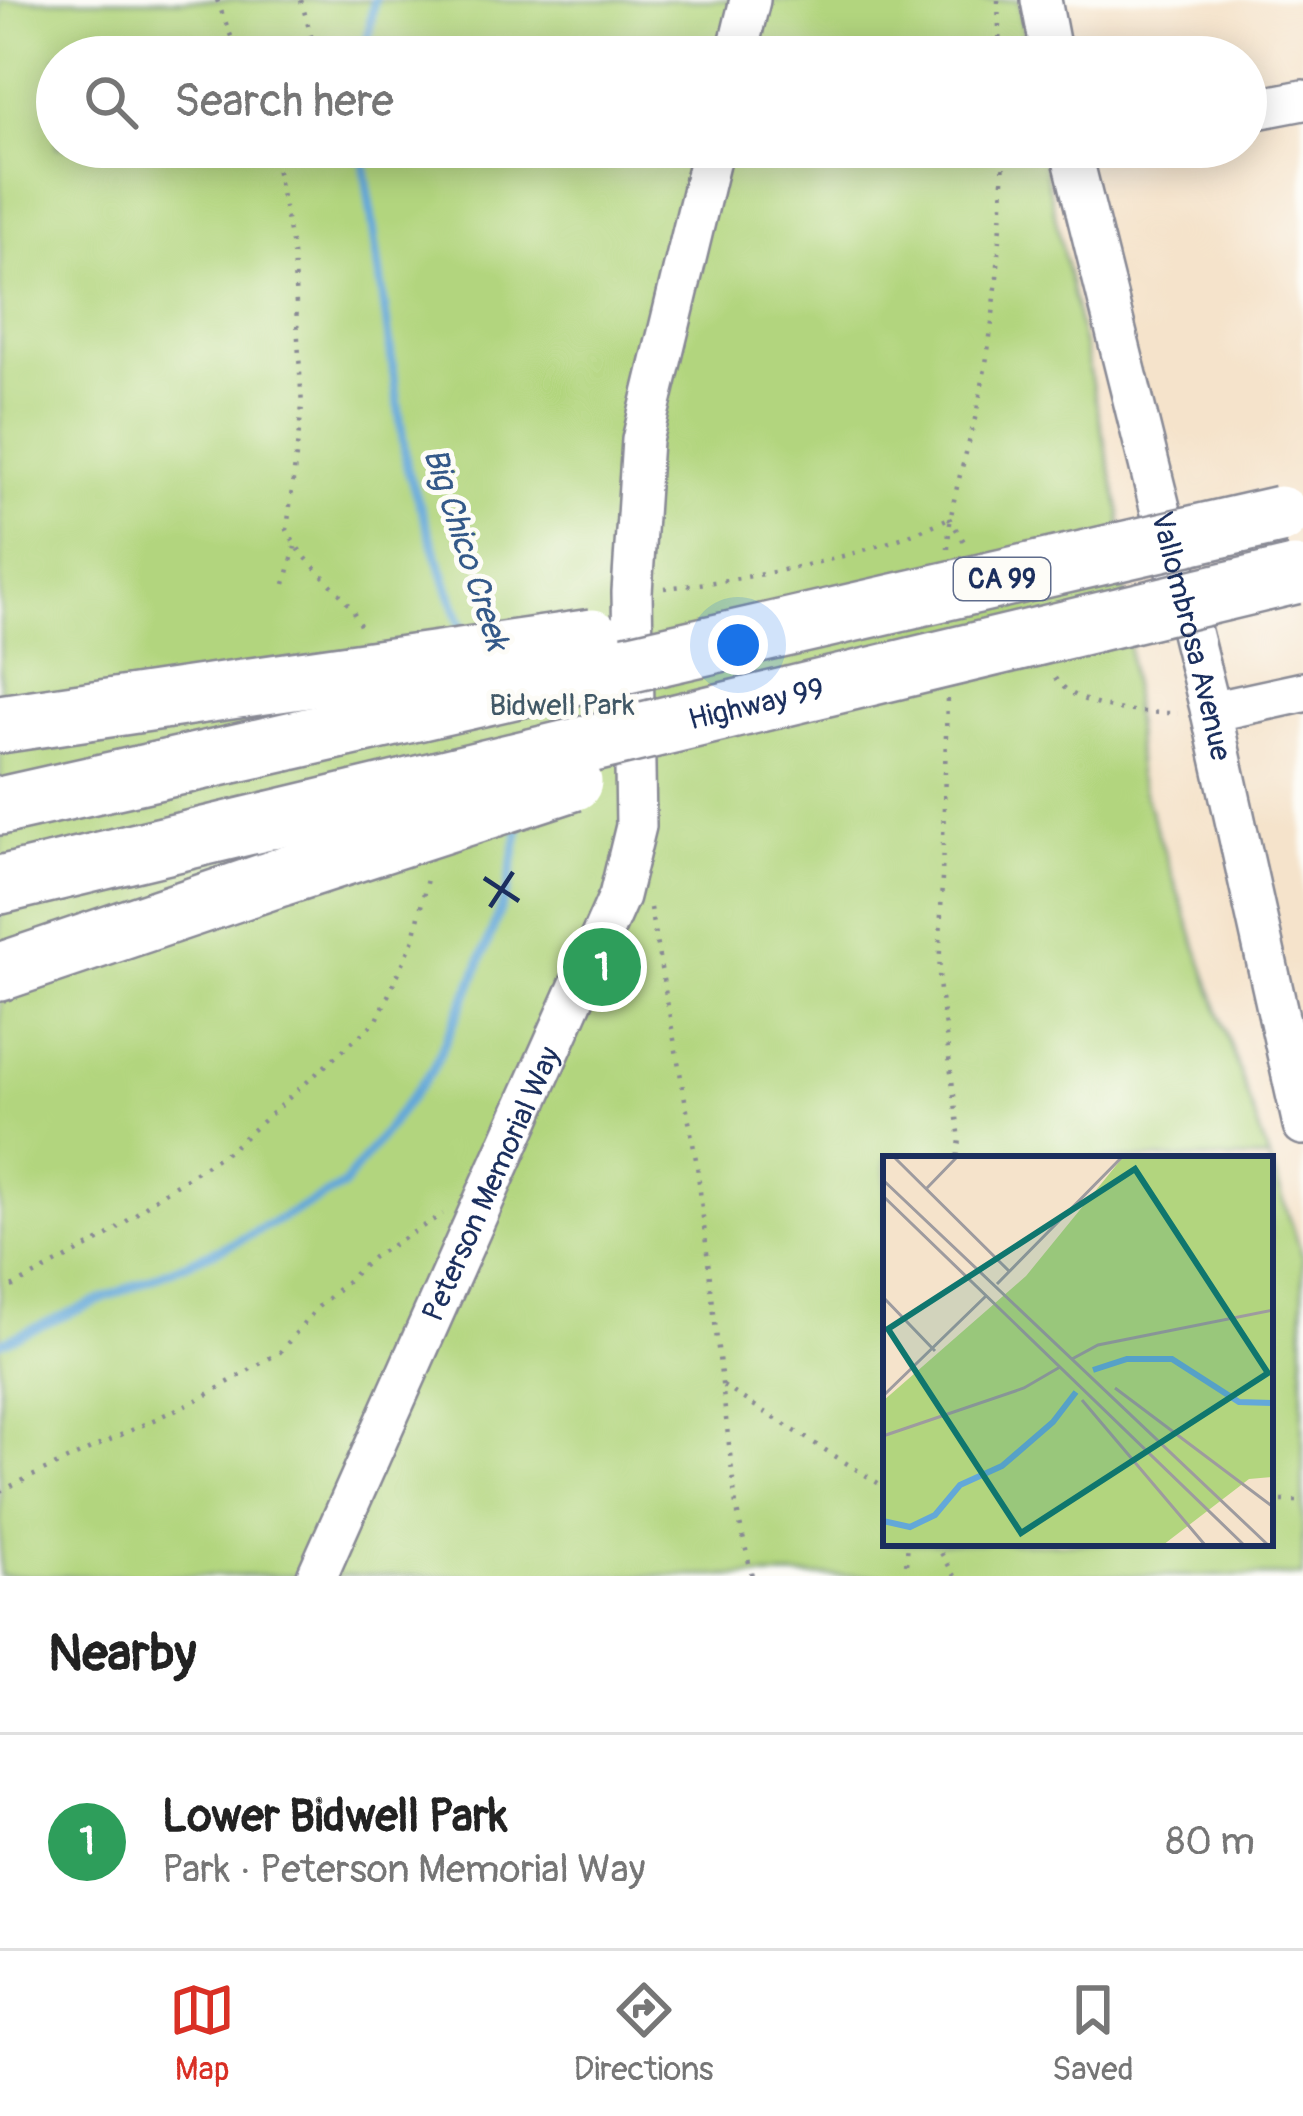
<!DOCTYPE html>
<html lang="en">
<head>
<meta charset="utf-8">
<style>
  :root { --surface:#fff; --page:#f2f2f2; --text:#222; --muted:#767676; --line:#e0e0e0; --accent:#d93025 }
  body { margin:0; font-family:Pangolin,sans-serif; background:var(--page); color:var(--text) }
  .you { position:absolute; left:738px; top:645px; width:42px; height:42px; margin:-30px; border:9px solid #fff; border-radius:50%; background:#1a73e8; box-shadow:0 0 0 18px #1a73e833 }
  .badge { display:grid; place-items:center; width:78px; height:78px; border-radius:50%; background:var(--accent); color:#fff; font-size:39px; font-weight:700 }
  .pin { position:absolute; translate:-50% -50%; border:6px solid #fff; box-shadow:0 3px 12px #0006 }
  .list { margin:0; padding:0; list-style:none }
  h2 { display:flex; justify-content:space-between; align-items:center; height:156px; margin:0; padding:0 48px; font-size:51px }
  h2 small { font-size:39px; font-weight:400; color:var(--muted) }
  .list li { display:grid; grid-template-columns:78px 1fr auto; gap:36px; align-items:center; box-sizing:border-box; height:216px; padding:0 48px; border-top:3px solid var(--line) }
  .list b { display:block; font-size:45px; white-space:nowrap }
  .list p { margin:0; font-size:39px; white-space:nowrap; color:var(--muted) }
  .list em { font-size:39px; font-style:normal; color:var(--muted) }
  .icon { flex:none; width:66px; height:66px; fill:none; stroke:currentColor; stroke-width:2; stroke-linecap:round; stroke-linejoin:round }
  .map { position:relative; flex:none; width:1303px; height:1576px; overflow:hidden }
  .search { position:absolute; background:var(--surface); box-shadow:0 6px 30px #0003; left:36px; right:36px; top:36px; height:132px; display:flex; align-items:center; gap:30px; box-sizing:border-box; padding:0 42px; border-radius:66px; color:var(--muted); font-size:45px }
  .sheet { height:372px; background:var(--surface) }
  nav { display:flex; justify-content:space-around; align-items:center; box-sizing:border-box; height:168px; border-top:3px solid var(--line); background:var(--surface); font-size:33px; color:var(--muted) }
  nav a { display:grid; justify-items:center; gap:6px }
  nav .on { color:var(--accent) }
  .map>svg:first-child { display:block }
  .green { fill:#b2d57e; stroke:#66826e; stroke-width:3 }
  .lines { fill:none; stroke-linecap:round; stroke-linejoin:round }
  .stream { stroke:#63a8d9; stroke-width:9 }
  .minor-casing { stroke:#888994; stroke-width:44 }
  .highway-casing { stroke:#888994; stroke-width:62 }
  .path { stroke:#888994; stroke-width:4.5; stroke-dasharray:3 9; stroke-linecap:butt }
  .minor { stroke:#fff; stroke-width:39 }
  .highway { stroke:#fff; stroke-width:57 }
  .highway-bridge-casing { stroke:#888994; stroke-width:62; stroke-linecap:butt }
  .highway-bridge { stroke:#fff; stroke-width:57 }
  .ticks { fill:none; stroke:#1b2f5e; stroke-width:4.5 }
  .labels { text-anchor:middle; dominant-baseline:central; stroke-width:10; stroke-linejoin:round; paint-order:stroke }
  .shield { fill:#fdfcf7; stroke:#5f6c8c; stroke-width:3 }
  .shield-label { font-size:27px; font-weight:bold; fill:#1b2f5e }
  .street-label { font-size:30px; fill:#1b2f5e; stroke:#fdfcf7 }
  .park-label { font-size:30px; fill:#415866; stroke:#fdfcf7 }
  .water-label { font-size:33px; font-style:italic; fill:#345989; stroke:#fdfcf7 }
  .inset-river { fill:none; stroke:#63a8d9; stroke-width:6 }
  .inset-road { fill:none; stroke:#9e9b9f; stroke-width:3 }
  .view { fill:#0f766e; fill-opacity:0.15; stroke:#0f766e; stroke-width:6 }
  .inset-edge { fill:none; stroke:#1b2f5e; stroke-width:6 }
</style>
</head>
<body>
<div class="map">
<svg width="1303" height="1576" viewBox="0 0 1303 1576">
  <rect width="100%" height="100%" fill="#fdfcf7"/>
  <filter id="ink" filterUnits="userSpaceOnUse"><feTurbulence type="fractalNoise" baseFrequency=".00833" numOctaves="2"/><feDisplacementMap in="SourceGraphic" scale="24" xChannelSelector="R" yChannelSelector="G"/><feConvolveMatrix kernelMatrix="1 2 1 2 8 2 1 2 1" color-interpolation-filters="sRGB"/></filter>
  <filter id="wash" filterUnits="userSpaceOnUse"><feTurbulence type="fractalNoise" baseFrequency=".004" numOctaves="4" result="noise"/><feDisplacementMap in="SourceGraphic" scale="48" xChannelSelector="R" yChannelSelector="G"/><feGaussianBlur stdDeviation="2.7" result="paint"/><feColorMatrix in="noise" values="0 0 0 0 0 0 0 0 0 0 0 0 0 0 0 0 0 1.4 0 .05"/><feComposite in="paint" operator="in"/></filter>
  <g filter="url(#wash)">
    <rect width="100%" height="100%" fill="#f5e3cb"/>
    <polygon class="green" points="0,0 1019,0 1027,57 57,57 57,147 1040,147 1120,511 1138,775 1269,1159 886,1159 886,1543 1270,1543 1270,1161 1303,1257 1303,1576 0,1576"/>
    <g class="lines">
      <g class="stream">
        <polyline points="365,57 374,0"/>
        <polyline points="362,147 407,468 465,637"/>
        <polyline points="0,1343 236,1242 343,1186 432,1070 472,983 507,892 521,818"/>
      </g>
    </g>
  </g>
  <g filter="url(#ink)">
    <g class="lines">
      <g class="minor-casing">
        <g id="minor">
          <polyline points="1041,0 1052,57"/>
          <polyline points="736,57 750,0"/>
          <polyline points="1246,111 1303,100"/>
          <path id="s1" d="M1070 147 1211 712 1303 1125"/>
          <polyline points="1211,712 1303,692"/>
          <path id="s2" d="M317 1576 619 896 636 826 632 592 642 440 713 147"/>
        </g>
      </g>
      <g class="highway-casing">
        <g id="highway">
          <polyline points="0,724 244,688"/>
          <polyline points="0,806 259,748"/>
          <polyline points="0,885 272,820"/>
          <polyline points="0,972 281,877"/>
        </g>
      </g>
      <g class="path">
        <polyline points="217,0 239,57"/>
        <polyline points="301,0 317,57"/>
        <polyline points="998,0 1000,57"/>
        <path d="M272 147 293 253 302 407 287 530C305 568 346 588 361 628"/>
        <polyline points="1004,151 1040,147"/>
        <polyline points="949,518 965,543"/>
        <path d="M948 549C949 499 968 454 978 405 996 321 1002 233 1004 147"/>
        <polyline points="285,584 295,547"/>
        <path d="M664 588C754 579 868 557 949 518"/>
        <path d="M1055 678C1080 711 1139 713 1178 713"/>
        <polyline points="947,699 939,983 960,1140 957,1159"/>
        <polyline points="650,908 697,1165 736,1506 752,1576"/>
        <polyline points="0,1289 14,1286 108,1236 161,1194 230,1150 377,1020 414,939 428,874"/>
        <polyline points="723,1386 886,1488"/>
        <polyline points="0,1491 205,1396 280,1352 317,1308 373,1257 443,1214"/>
        <polyline points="1270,1501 1303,1501"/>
        <polyline points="935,1543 955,1576"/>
        <polyline points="905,1576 908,1543"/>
      </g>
      <use href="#minor" class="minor"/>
      <use href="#highway" class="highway"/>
      <g class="highway-bridge-casing">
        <g id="highway-bridge">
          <polyline points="244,688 593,638"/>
          <polyline points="259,748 1280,515"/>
          <path id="s3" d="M272 820 1294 575"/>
          <polyline points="281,877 573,782"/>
        </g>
      </g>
      <use href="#highway-bridge" class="highway-bridge"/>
    </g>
  </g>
  <path class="ticks" d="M484 878 519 901M490 907 513 872"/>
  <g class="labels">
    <rect class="shield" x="954" y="558" width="96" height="42" rx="9"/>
    <g class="shield-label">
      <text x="1002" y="579">CA 99</text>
    </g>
    <g class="street-label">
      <text stroke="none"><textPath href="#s1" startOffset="504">Vallombrosa Avenue</textPath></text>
      <text stroke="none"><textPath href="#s3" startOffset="498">Highway 99</textPath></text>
      <text stroke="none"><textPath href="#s2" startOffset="429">Peterson Memorial Way</textPath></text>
    </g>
    <g class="park-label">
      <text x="562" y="705">Bidwell Park</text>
    </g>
    <g class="water-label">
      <text transform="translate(466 549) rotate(72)">Big Chico Creek</text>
    </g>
  </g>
  <g transform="translate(883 1156)">
    <rect width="390" height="390" fill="#f5e3cb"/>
    <path d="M240 1H390V321L366 323 280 389H0V245L143 120Z" fill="#b2d57e"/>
    <path class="inset-river" d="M210 214 244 203H289L356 246 390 247M0 365 27 371 52 359 77 329 119 310 170 266 193 236"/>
    <path class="inset-road" d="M11 1 126 115M0 24 385 389M43 33 74 1M0 40 361 389M114 128 239 1M0 141 52 195M189 203 215 189 390 154M232 232 390 351M0 240 104 139M199 244 322 389M0 280 141 232 177 211"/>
    <path class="view" d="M252 13 385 217 138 377 5 173Z"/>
    <rect width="390" height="390" class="inset-edge"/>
  </g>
</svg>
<div class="you"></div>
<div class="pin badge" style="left:602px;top:967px;background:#2e9e5b">1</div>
<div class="search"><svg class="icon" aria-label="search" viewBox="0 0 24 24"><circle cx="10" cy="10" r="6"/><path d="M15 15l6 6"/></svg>Search here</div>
</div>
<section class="sheet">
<h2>Nearby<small></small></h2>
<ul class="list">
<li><span class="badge" style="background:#2e9e5b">1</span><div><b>Lower Bidwell Park</b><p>Park · Peterson Memorial Way</p></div><em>80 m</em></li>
</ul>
</section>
<nav>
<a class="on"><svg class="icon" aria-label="map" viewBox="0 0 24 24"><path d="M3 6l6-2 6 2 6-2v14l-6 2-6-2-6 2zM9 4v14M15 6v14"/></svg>Map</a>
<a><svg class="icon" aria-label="directions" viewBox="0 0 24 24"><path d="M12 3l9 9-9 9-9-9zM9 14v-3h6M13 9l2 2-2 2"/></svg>Directions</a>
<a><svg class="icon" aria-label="saved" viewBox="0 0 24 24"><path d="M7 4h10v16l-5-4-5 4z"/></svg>Saved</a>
</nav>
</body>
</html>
